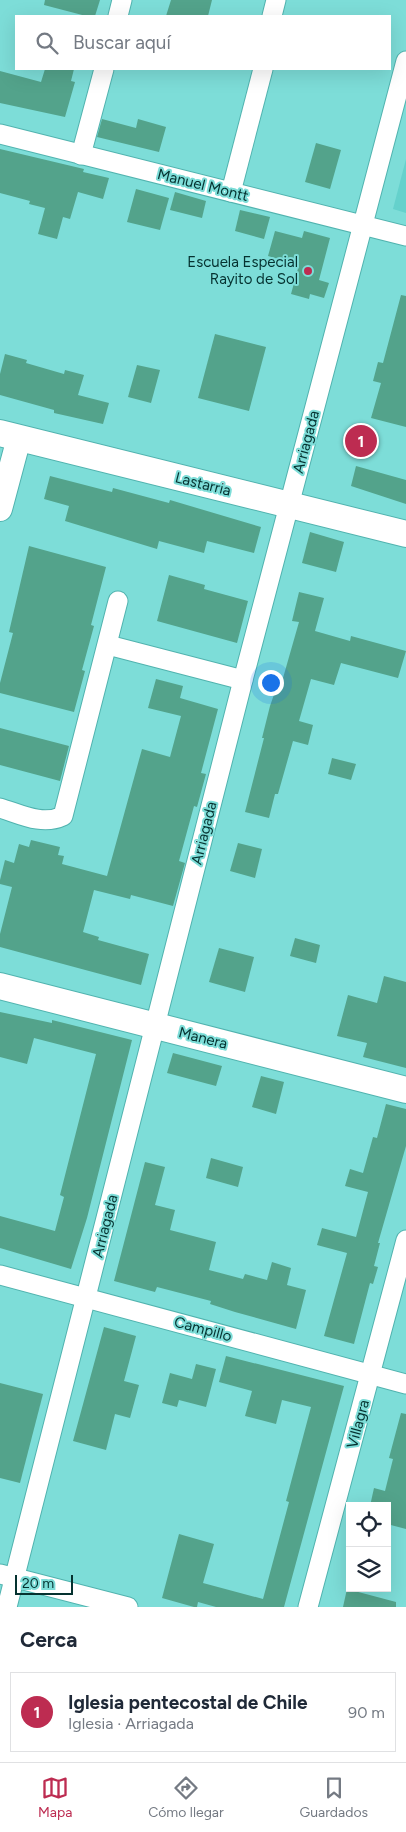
<!DOCTYPE html>
<html lang="es">
<head>
<meta charset="utf-8">
<style>
  :root { --surface:#fff; --page:#f2f2f3; --text:#1f2937; --muted:#747a83; --line:#e0e1e3; --accent:#bd2c51 }
  body { margin:0; font-family:Figtree,sans-serif; background:var(--page); color:var(--text) }
  .controls { position:absolute; right:15px; bottom:15px; display:grid; overflow:hidden; border-radius:0px; box-shadow:0 5px 20px #0002 }
  .controls button { width:45px; height:45px; display:grid; place-items:center; padding:0; border:0; border-bottom:1px solid var(--line); background:var(--surface); color:var(--text); font:25px sans-serif }
  .scale { position:absolute; left:15px; bottom:12px; width:58px; box-sizing:border-box; padding-left:5px; border:2px solid #053230; border-top:0; font-size:14px; line-height:18px; white-space:nowrap; color:#053230; -webkit-text-stroke:4px #7dddd8; paint-order:stroke }
  .you { position:absolute; left:270px; top:682px; width:18px; height:18px; margin:-12px; border:4px solid #fff; border-radius:50%; background:#1a73e8; box-shadow:0 0 0 8px #1a73e833 }
  .badge { display:grid; place-items:center; width:32px; height:32px; border-radius:50%; background:var(--accent); color:#fff; font-size:16px; font-weight:700 }
  .pin { position:absolute; translate:-50% -50%; border:2px solid #fff; box-shadow:0 1px 5px #0006 }
  .list { margin:0; padding:0; list-style:none }
  h2 { display:flex; justify-content:space-between; align-items:center; height:65px; margin:0; padding:0 20px; font-size:21px }
  h2 small { font-size:16px; font-weight:400; color:var(--muted) }
  .list li { display:grid; grid-template-columns:32px 1fr auto; gap:15px; align-items:center; box-sizing:border-box; height:80px; margin:0 10px 10px; padding:0 10px; border:1px solid var(--line); border-radius:0px }
  .list b { display:block; font-size:19px; white-space:nowrap }
  .list p { margin:0; font-size:16px; white-space:nowrap; color:var(--muted) }
  .list em { font-size:16px; font-style:normal; color:var(--muted) }
  .icon { flex:none; width:28px; height:28px; fill:none; stroke:currentColor; stroke-width:2; stroke-linecap:round; stroke-linejoin:round }
  .map { position:relative; flex:none; width:406px; height:1607px; overflow:hidden }
  .search { position:absolute; background:var(--surface); box-shadow:0 5px 20px #0002; left:15px; right:15px; top:15px; height:55px; display:flex; align-items:center; gap:12px; box-sizing:border-box; padding:0 18px; border-radius:0px; color:var(--muted); font-size:19px }
  .sheet { height:155px; background:var(--surface) }
  nav { display:flex; justify-content:space-around; align-items:center; box-sizing:border-box; height:70px; border-top:1px solid var(--line); background:var(--surface); font-size:14px; color:var(--muted) }
  nav a { display:grid; justify-items:center; gap:2px }
  nav .on { color:var(--accent) }
  .map>svg:first-child { display:block }
  .built { fill:#65d1cc }
  .building { fill:#53a38b }
  .lines { fill:none; stroke-linecap:round; stroke-linejoin:round }
  .minor-casing { stroke:#51b3af; stroke-width:21 }
  .tertiary-casing { stroke:#51b3af; stroke-width:26 }
  .secondary-casing { stroke:#51b3af; stroke-width:28 }
  .minor { stroke:#fff; stroke-width:19 }
  .tertiary { stroke:#fff; stroke-width:24 }
  .secondary { stroke:#fff; stroke-width:26 }
  .poi-dot { fill:#bd2c51; stroke:#7dddd8; stroke-width:2 }
  .labels { text-anchor:middle; dominant-baseline:central; stroke-width:4; stroke-linejoin:round; paint-order:stroke }
  .street-label { font-size:15px; fill:#053230; stroke:#7dddd8 }
  .poi-label { font-size:15px; fill:#053230; stroke:#7dddd8; text-anchor:end }
</style>
</head>
<body>
<div class="map">
<svg width="406" height="1607" viewBox="0 0 406 1607">
  <rect width="100%" height="100%" fill="#7dddd8"/>
  <polygon class="built" points="406,159 406,213 393,209"/>
  <g class="building">
    <polygon points="45,0 100,0 95,16 86,16 44,5"/>
    <polygon points="171,0 212,0 208,16 166,16"/>
    <polygon points="45,69 74,69 71,81 75,82 65,117 0,103 0,71 41,82"/>
    <polygon points="102,119 136,128 138,119 166,127 159,152 97,137"/>
    <polygon points="316,143 341,150 330,189 305,182"/>
    <polygon points="0,149 84,169 83,172 109,178 103,199 78,192 70,219 63,217 57,239 38,234 45,208 29,204 30,201 0,193"/>
    <polygon points="136,189 169,198 160,230 127,222"/>
    <polygon points="175,192 206,201 202,218 170,210"/>
    <polygon points="240,210 270,217 264,239 235,231"/>
    <polygon points="275,231 302,238 304,231 330,238 319,280 329,283 324,298 310,294 309,299 291,294 299,265 268,256"/>
    <polygon points="401,295 406,296 406,427 371,418 381,383 373,381 378,362 383,363"/>
    <polygon points="215,334 266,347 249,411 198,398"/>
    <polygon points="5,354 27,360 26,363 64,374 65,370 84,375 78,395 109,403 103,424 54,413 54,410 0,395 0,374"/>
    <polygon points="137,365 160,370 151,403 128,397"/>
    <polygon points="356,466 406,480 406,504 351,486"/>
    <polygon points="50,476 112,492 113,488 169,503 170,500 261,527 254,553 207,541 204,553 159,541 157,549 65,521 69,506 44,499"/>
    <polygon points="310,532 344,542 336,572 302,563"/>
    <polygon points="29,546 106,567 91,625 94,626 82,670 85,671 74,712 0,693 0,683 13,633 9,632"/>
    <polygon points="169,575 205,585 204,589 248,601 237,643 157,621"/>
    <polygon points="299,592 324,598 315,631 350,641 351,636 406,651 398,678 341,663 334,685 311,679 299,721 313,725 308,745 293,741 278,794 275,794 269,818 245,812 264,738 262,738 270,706 280,677 283,678 299,622 292,621"/>
    <polygon points="156,679 183,686 180,698 218,709 201,773 206,774 197,807 194,806 179,861 185,863 173,906 131,895 130,899 94,890 83,932 99,937 98,940 149,954 141,985 0,947 0,934 12,887 0,884 0,880 5,860 14,863 19,844 29,847 31,840 60,847 58,855 64,856 62,864 107,876 142,749 170,757 181,716 148,708"/>
    <polygon points="0,728 69,746 60,781 0,765"/>
    <polygon points="332,758 356,764 351,780 328,774"/>
    <polygon points="238,843 262,849 255,878 230,871"/>
    <polygon points="295,938 320,945 316,963 290,956"/>
    <polygon points="219,948 254,957 245,992 209,982"/>
    <polygon points="384,976 406,982 406,1068 363,1057 367,1043 337,1036 348,995 377,1003"/>
    <polygon points="0,1012 52,1023 52,1020 132,1040 87,1218 71,1269 0,1248 0,1216 55,1231 64,1197 60,1195 96,1054 34,1038 27,1064 0,1057"/>
    <polygon points="173,1053 222,1066 216,1086 167,1073"/>
    <polygon points="261,1076 284,1082 276,1114 252,1107"/>
    <polygon points="386,1104 406,1109 406,1146 378,1243 380,1243 374,1266 378,1267 373,1284 370,1283 354,1344 324,1336 347,1253 317,1245 322,1228 356,1237 368,1192 345,1186 350,1169 363,1173 373,1137 377,1138"/>
    <polygon points="211,1158 243,1167 238,1187 206,1178"/>
    <polygon points="145,1162 165,1167 155,1205 175,1210 170,1230 216,1242 209,1270 243,1279 245,1274 267,1280 272,1262 291,1268 287,1285 306,1290 296,1329 235,1312 210,1304 211,1301 157,1287 155,1292 114,1281"/>
    <polygon points="104,1327 136,1336 124,1381 139,1385 130,1418 115,1414 106,1450 73,1441"/>
    <polygon points="226,1356 344,1386 284,1607 216,1607 198,1602 197,1607 194,1607 162,1598 179,1534 214,1544 203,1583 263,1599 289,1502 286,1501 311,1407 282,1400 276,1424 245,1416 252,1391 219,1382"/>
    <polygon points="196,1364 216,1369 206,1407 179,1400 177,1407 162,1403 170,1373 192,1379"/>
    <polygon points="0,1383 43,1394 20,1483 0,1478"/>
    <polygon points="401,1413 406,1414 406,1529 387,1524 387,1506 370,1506 374,1488 385,1491 393,1459 389,1458"/>
    <polygon points="347,1589 396,1602 396,1607 343,1607"/>
  </g>
  <g class="lines">
    <g class="minor-casing">
      <g id="minor">
        <polyline points="118,16 122,0"/>
        <polyline points="272,16 276,0"/>
        <polyline points="0,134 406,236"/>
        <polyline points="81,155 104,69"/>
        <polyline points="231,192 263,69"/>
        <polyline points="108,645 243,680"/>
        <path d="M0 808C20 814 42 826 63 816L118 601"/>
        <polyline points="0,1275 406,1384"/>
        <polyline points="0,1574 128,1607"/>
        <polyline points="7,1607 243,680 406,61"/>
        <polyline points="308,1607 406,1240"/>
      </g>
    </g>
    <g class="tertiary-casing">
      <polyline id="tertiary" points="0,509 19,438"/>
    </g>
    <g class="secondary-casing">
      <g id="secondary">
        <polyline points="0,433 406,534"/>
        <polyline points="0,986 406,1090"/>
      </g>
    </g>
    <use href="#minor" class="minor"/>
    <use href="#tertiary" class="tertiary"/>
    <use href="#secondary" class="secondary"/>
  </g>
  <circle class="poi-dot" cx="308" cy="271" r="5"/>
  <g class="labels">
    <g class="street-label">
      <text transform="translate(203 185) rotate(14)">Manuel Montt</text>
      <text transform="translate(306 442) rotate(-75)">Arriagada</text>
      <text transform="translate(203 484) rotate(14)">Lastarria</text>
      <text transform="translate(204 833) rotate(-76)">Arriagada</text>
      <text transform="translate(203 1038) rotate(14)">Manera</text>
      <text transform="translate(105 1226) rotate(-76)">Arriagada</text>
      <text transform="translate(203 1329) rotate(15)">Campillo</text>
      <text transform="translate(358 1424) rotate(-75)">Villagra</text>
    </g>
    <g class="poi-label">
      <text x="298" y="262">Escuela Especial<tspan x="298" dy="17">Rayito de Sol</tspan></text>
    </g>
  </g>
</svg>
<div class="controls">
<button><svg class="icon" aria-label="locate" viewBox="0 0 24 24"><circle cx="12" cy="12" r="6"/><path d="M12 2v4M12 18v4M2 12h4M18 12h4"/></svg></button>
<button><svg class="icon" aria-label="layers" viewBox="0 0 24 24"><path d="M12 4l9 5-9 5-9-5zM3 14l9 5 9-5"/></svg></button>
</div>
<div class="scale">20 m</div>
<div class="you"></div>
<div class="pin badge" style="left:361px;top:441px">1</div>
<div class="search"><svg class="icon" aria-label="search" viewBox="0 0 24 24"><circle cx="10" cy="10" r="6"/><path d="M15 15l6 6"/></svg>Buscar aquí</div>
</div>
<section class="sheet">
<h2>Cerca<small></small></h2>
<ul class="list">
<li><span class="badge">1</span><div><b>Iglesia pentecostal de Chile</b><p>Iglesia · Arriagada</p></div><em>90 m</em></li>
</ul>
</section>
<nav>
<a class="on"><svg class="icon" aria-label="map" viewBox="0 0 24 24"><path d="M3 6l6-2 6 2 6-2v14l-6 2-6-2-6 2zM9 4v14M15 6v14"/></svg>Mapa</a>
<a><svg class="icon" aria-label="directions" viewBox="0 0 24 24"><path d="M12 3l9 9-9 9-9-9zM9 14v-3h6M13 9l2 2-2 2"/></svg>Cómo llegar</a>
<a><svg class="icon" aria-label="saved" viewBox="0 0 24 24"><path d="M7 4h10v16l-5-4-5 4z"/></svg>Guardados</a>
</nav>
</body>
</html>
